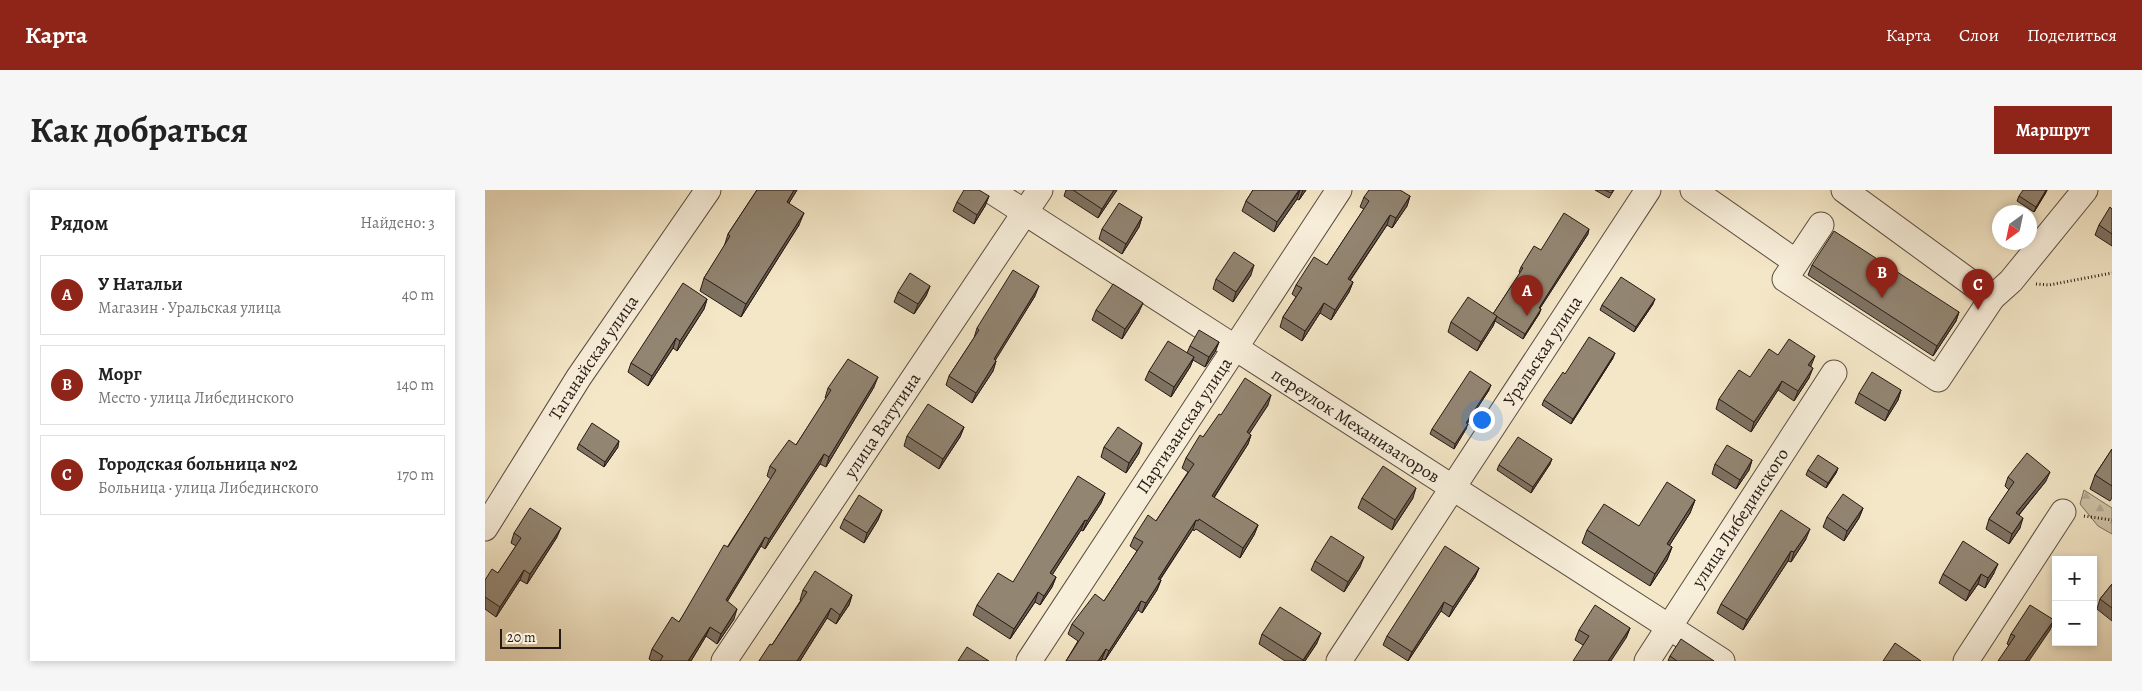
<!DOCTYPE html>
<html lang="ru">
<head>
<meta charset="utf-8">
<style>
  :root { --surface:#fff; --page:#f6f6f6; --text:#222; --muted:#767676; --line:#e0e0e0; --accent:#8f2418 }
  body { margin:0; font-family:Alegreya,serif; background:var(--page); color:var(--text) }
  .controls { position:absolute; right:15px; bottom:15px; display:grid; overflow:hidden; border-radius:0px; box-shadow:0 2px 8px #0003 }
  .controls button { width:45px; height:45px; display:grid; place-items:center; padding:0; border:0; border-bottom:1px solid var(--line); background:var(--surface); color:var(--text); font:25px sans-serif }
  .compass { position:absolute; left:1507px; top:15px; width:45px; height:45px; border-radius:50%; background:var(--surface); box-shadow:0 2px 8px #0003; rotate:213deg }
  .scale { position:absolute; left:15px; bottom:12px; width:61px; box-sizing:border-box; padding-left:5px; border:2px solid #271a15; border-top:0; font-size:14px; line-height:18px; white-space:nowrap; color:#271a15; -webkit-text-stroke:4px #f8efdb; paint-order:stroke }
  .you { position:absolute; left:996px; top:229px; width:18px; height:18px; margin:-12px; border:4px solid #fff; border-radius:50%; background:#1a73e8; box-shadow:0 0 0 8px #1a73e833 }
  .badge { display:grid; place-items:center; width:32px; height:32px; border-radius:50%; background:var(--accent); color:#fff; font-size:16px; font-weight:700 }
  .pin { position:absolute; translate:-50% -41px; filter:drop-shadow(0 1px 2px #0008) }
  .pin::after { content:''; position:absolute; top:26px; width:18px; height:15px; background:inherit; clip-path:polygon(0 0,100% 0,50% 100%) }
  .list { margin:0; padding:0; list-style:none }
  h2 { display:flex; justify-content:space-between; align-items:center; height:65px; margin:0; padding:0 20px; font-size:21px }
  h2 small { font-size:16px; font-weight:400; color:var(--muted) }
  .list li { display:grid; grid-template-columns:32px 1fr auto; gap:15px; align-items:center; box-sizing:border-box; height:80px; margin:0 10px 10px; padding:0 10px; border:1px solid var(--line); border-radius:0px }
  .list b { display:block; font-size:19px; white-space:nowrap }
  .list p { margin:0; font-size:16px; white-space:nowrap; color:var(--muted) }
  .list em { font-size:16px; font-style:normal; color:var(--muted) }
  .map { position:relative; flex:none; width:1627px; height:471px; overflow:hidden; border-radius:0px }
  header { display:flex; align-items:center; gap:30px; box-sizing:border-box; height:70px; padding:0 25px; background:var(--accent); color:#fff }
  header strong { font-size:24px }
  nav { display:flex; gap:28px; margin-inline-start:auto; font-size:18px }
  .intro { display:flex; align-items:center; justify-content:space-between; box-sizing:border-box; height:120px; padding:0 30px }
  h1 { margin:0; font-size:35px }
  .button { padding:12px 22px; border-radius:0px; background:var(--accent); color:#fff; font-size:18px; font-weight:700 }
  main { display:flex; gap:30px; padding:0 30px }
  aside { flex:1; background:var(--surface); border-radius:0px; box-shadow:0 2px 8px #0003 }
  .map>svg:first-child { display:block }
  .forest { fill:url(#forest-firs); stroke:#7c6f5f }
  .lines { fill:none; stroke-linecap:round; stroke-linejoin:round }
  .minor-casing { stroke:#5a4d42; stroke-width:27 }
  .path { stroke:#271a15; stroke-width:3; stroke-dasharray:1 2.5; stroke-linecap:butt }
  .minor { stroke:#f8efdb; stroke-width:25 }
  .wall { fill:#7e7262; stroke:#271a15 }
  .shaded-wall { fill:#665d50; stroke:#271a15 }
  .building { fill:#928572; stroke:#271a15 }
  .labels { text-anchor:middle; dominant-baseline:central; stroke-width:5; stroke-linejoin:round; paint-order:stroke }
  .street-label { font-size:18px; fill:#271a15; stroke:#f8efdb }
</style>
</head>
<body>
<header>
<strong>Карта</strong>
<nav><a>Карта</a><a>Слои</a><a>Поделиться</a></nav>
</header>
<div class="intro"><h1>Как добраться</h1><a class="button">Маршрут</a></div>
<main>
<aside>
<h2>Рядом<small>Найдено: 3</small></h2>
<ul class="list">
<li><span class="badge">A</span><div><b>У Натальи</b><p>Магазин · Уральская улица</p></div><em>40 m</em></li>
<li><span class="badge">B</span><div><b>Морг</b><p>Место · улица Либединского</p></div><em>140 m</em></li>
<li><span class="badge">C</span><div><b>Городская больница №2</b><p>Больница · улица Либединского</p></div><em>170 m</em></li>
</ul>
</aside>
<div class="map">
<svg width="1627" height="471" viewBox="0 0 1627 471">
  <defs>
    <pattern id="forest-firs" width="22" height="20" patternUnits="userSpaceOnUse" patternTransform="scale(1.25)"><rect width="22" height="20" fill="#d1c4a9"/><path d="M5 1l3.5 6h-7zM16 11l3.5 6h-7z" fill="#b3a891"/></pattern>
  </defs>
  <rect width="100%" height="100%" fill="#f4e7c7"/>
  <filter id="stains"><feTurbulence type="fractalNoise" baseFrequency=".004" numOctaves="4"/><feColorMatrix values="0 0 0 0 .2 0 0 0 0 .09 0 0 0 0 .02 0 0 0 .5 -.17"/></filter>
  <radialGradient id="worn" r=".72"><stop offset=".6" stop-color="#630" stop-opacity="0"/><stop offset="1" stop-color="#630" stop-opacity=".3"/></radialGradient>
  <polygon class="forest" points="1599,300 1627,318 1627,344 1613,336 1595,314"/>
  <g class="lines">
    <g class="minor-casing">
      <g id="minor">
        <path id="s1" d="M505 0 1237 471"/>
        <polyline points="1208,0 1311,72"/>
        <polyline points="1359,0 1507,108"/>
        <polyline points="1336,35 1300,89 1453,189 1507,108 1526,91 1600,0"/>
        <path id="s2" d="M0 338 94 187 223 0"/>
        <path id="s3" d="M239 471 555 0"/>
        <path id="s4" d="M544 471 854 0"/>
        <path id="s5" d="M854 471 1163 0"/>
        <path id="s6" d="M1162 471 1349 183"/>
        <polyline points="1481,471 1578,322"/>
      </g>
    </g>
    <g class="path">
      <polyline points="1551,94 1564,95 1627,83"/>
      <polyline points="1599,326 1627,330"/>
    </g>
    <use href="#minor" class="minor"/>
  </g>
  <g class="wall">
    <polygon points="272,0 312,0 304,13 314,35 256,127 215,101 219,88 239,57 243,44"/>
    <polygon points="581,0 632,0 613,28 579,6"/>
    <polygon points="768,0 821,0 814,10 812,9 789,42 757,21 761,11"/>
    <polygon points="1110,0 1129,0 1124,8"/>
    <polygon points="1562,0 1560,4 1549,22 1532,11 1534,6"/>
    <polygon points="504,6 500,16 489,34 468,21 472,12"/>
    <polygon points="925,6 922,16 907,38 902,35 865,91 868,92 864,102 846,130 835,123 817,151 795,137 798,127 811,107 807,104 811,95 842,75 879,19 875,17 879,7"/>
    <polygon points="1627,19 1627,56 1610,45 1614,35"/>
    <polygon points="657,27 654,37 637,64 614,49 617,39"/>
    <polygon points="1103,44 1055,118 1056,119 1054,124 1038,149 1010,131 1008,136 992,161 963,142 966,132 1008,124 1035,83 1034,82 1036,77 1056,60"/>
    <polygon points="1327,75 1474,122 1471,131 1448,166 1323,85"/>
    <polygon points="766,85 748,112 728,99 731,89"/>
    <polygon points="445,96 441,106 429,124 409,112 413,102"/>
    <polygon points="550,106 510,170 511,171 508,181 487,213 461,195 464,186 489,148 492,138"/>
    <polygon points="222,109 219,119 192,161 188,158 163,196 143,182 146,173"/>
    <polygon points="1168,114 1149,142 1115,120 1117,115"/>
    <polygon points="611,120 654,122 637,149 607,130"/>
    <polygon points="734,152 730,162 720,177 708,170 705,177 686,207 660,190 664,181 702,163 705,156"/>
    <polygon points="1293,165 1326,176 1324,188 1309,211 1293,200 1266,242 1231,219 1234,209 1265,187"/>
    <polygon points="1128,168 1086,234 1057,215 1059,210"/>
    <polygon points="389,197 341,277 335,274 280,359 276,356 242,412 249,429 232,454 221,446 206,471 167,471 164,469 167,459 194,432 286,289 282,286 285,276 311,255 341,209 340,208 343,198"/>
    <polygon points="1004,200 982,234 981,239 969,259 945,244 947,239"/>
    <polygon points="1416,200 1413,210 1400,231 1370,213 1374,203"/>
    <polygon points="783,215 764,243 766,245 763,254 729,308 773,335 769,345 755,368 711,339 709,341 708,339 675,390 676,390 672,400 657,423 653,420 620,470 618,469 616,471 581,471 593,451 583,444 587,434 619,411 652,361 645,356 649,347 671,331 703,282 697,278 701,268 736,225"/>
    <polygon points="479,237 475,247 454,279 419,256 422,246"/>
    <polygon points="94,254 133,257 119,277 92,259"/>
    <polygon points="619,257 654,263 641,283 616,267"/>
    <polygon points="1627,259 1627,308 1625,311 1605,299 1610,285"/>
    <polygon points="1267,270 1264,280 1251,299 1227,284 1230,274"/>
    <polygon points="1065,274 1046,303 1012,280 1014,275"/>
    <polygon points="1353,278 1351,283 1341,298 1321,285 1323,280"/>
    <polygon points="1523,287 1561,291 1534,325 1535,338 1524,354 1501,339 1504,329 1524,300 1520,296"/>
    <polygon points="620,303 616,313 598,341 596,340 567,385 571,387 567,397 555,415 550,412 525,449 488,425 492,415 528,392"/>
    <polygon points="877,308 928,308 907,340 873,318"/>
    <polygon points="1210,310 1205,323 1184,356 1187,357 1182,370 1165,396 1097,353 1102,340 1154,336"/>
    <polygon points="1378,318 1374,328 1359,351 1338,337 1342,327"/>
    <polygon points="397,320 393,330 379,353 355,338 359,329"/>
    <polygon points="29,343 72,347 42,394 35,390 11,427 0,419 0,390 13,383 31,356 26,353"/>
    <polygon points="1321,349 1306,372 1303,371 1258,440 1232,423 1236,414"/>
    <polygon points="830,371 875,377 859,402 826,380"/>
    <polygon points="994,378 990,387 964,427 956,421 923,471 898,455 902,446"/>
    <polygon points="1509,383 1500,398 1493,394 1481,411 1454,393 1458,384"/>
    <polygon points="1627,394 1627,431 1612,419 1615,409"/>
    <polygon points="318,400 367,405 364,415 351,434 342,428 315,471 274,471 287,455 316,410 315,410"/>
    <polygon points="1145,438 1141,448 1098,455 1090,450 1094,440"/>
    <polygon points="1565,440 1524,455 1522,454 1526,444"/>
    <polygon points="777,444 832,453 820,471 800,471 774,454"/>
    <polygon points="1185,466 1229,471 1183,471"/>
  </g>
  <g class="shaded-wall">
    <polygon points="309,0 312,0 297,24 302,12"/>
    <polygon points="629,0 632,0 613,28 617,19"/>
    <polygon points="815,0 812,9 789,42 792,32"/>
    <polygon points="818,0 821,0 814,10"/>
    <polygon points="1562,0 1560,4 1549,22 1551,17"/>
    <polygon points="504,6 500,16 489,34 492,25"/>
    <polygon points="925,6 922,16 907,38 911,28"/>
    <polygon points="319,23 314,35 256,127 261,114"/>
    <polygon points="905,25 902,35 859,99 863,89"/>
    <polygon points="657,27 654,37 637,64 641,54"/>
    <polygon points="1104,39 1103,44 1052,123 1054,118"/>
    <polygon points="769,75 766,85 748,112 751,102"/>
    <polygon points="868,92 864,102 846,130 850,120"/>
    <polygon points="445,96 441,106 429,124 433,114"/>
    <polygon points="554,96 550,106 505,179 509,169"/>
    <polygon points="222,109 219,119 192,161 195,151"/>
    <polygon points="1170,109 1168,114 1149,142 1151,137"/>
    <polygon points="658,113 654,122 637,149 640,139"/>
    <polygon points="839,113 835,123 817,151 820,141"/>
    <polygon points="1056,119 1054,124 1038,149 1040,144"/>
    <polygon points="1474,122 1471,131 1448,166 1452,156"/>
    <polygon points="1012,126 1008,136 992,161 996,152"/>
    <polygon points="191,148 188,158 163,196 167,186"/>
    <polygon points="734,152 730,162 720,177 724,167"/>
    <polygon points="1130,163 1128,168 1086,234 1088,229"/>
    <polygon points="1330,166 1326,176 1320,185 1323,175"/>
    <polygon points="709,167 705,177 686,207 689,197"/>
    <polygon points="511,171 508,181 487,213 491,203"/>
    <polygon points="1328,178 1324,188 1309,211 1313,201"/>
    <polygon points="393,187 389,197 341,277 344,267"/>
    <polygon points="1297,191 1293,200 1266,242 1269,232"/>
    <polygon points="1006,195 1004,200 979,238 981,233"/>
    <polygon points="1416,200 1413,210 1400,231 1404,221"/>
    <polygon points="786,205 783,215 759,252 762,242"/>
    <polygon points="983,234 981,239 969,259 970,254"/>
    <polygon points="479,237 475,247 454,279 458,269"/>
    <polygon points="766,245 763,254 723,316 727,306"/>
    <polygon points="134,251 133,257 119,277 120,272"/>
    <polygon points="657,253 654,263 641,283 644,273"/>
    <polygon points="339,264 335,274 280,359 284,349"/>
    <polygon points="1067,269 1065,274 1046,303 1048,297"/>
    <polygon points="1267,270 1264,280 1251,299 1255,290"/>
    <polygon points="1353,278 1351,283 1341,298 1343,293"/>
    <polygon points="1565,282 1561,291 1527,333 1531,323"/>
    <polygon points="931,298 928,308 907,340 910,330"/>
    <polygon points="620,303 616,313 598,341 602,331"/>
    <polygon points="1210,310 1205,323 1177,367 1182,354"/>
    <polygon points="1378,318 1374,328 1359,351 1362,341"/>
    <polygon points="397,320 393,330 379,353 382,343"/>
    <polygon points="1538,328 1535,338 1524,354 1527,344"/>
    <polygon points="600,330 596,340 562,393 565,383"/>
    <polygon points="711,330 708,339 669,398 673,389"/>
    <polygon points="773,335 769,345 755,368 758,358"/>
    <polygon points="76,338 72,347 42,394 45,384"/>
    <polygon points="1325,339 1321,349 1306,372 1309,362"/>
    <polygon points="280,347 276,356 237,420 241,410"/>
    <polygon points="1187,357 1182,370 1165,396 1170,384"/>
    <polygon points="1306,361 1303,371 1258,440 1262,430"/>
    <polygon points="879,367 875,377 859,402 863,392"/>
    <polygon points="1513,374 1509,383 1500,398 1503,388"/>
    <polygon points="994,378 990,387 964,427 968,417"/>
    <polygon points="39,380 35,390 11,427 15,417"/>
    <polygon points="1496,384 1493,394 1481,411 1485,401"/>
    <polygon points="571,387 567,397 555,415 559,406"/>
    <polygon points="676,390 672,400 657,423 661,413"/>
    <polygon points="553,402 550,412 525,449 529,439"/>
    <polygon points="367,405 364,415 351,434 355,425"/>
    <polygon points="656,411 653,420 620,470 624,461"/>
    <polygon points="959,412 956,421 923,471 927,462"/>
    <polygon points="346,418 342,428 315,471 312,471"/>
    <polygon points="252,419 249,429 232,454 236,444"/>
    <polygon points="1569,430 1565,440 1544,471 1540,471"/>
    <polygon points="225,437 221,446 206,471 203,471"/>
    <polygon points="1145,438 1141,448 1126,471 1123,471"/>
    <polygon points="836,443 832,453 820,471 818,471"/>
    <polygon points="621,459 616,471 613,471"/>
  </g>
  <g class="building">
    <polygon points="272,0 309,0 302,12 319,23 261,114 219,88 245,46 243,44"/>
    <polygon points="479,0 494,0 504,6 492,25 472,12"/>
    <polygon points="588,0 629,0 617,19"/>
    <polygon points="768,0 814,0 792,32 761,11"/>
    <polygon points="884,0 915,0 925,6 911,28 905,25 863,89 868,92 850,120 839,113 820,141 798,127 817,98 811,95 829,67 842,75 884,11 879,7"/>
    <polygon points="1120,0 1128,0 1126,3"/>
    <polygon points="1538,0 1561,0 1551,17 1534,6"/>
    <polygon points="634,13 657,27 641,54 617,39"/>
    <polygon points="1625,17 1627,19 1627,44 1614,35"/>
    <polygon points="1079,23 1104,39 1054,118 1056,119 1040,144 1008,124 1038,78 1036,77 1049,56 1056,60"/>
    <polygon points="1349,41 1474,122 1452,156 1327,75"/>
    <polygon points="749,62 769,75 751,102 731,89"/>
    <polygon points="528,80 554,96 509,169 511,171 491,203 464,186 494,140 492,138"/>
    <polygon points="425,83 445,96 433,114 413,102"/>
    <polygon points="1136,87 1170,109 1151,137 1117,115"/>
    <polygon points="198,93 222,109 195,151 191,148 167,186 146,173"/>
    <polygon points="628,94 658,113 640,139 611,120"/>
    <polygon points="983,107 1012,126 996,152 966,132"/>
    <polygon points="714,140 734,152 724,167 705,156"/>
    <polygon points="1104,147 1130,163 1088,229 1059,210 1078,182 1080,184"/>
    <polygon points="1304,149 1330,166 1323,175 1328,178 1313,201 1297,191 1269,232 1234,209 1254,180 1265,187 1284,159 1293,165"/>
    <polygon points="683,151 709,167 689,197 664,181"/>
    <polygon points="363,169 393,187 344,267 339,264 284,349 280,347 241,410 252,419 236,444 225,437 203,471 175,471 178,466 167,459 187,427 194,432 239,355 243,357 291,280 285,276 304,250 311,255 346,200 343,198"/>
    <polygon points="985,181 1006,195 981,233 983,234 970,254 947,239"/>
    <polygon points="1387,182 1416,200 1404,221 1374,203"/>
    <polygon points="760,188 786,205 762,242 766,245 727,306 773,335 758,358 714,329 713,331 711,330 673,389 676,390 661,413 656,411 624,461 621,459 613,471 581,471 599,443 587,434 610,404 619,411 658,352 649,347 663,325 671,331 709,274 701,268 715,245 718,247 734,224 736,225"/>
    <polygon points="443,214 479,237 458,269 422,246"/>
    <polygon points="107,233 134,251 120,272 94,254"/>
    <polygon points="633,237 657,253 644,273 619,257"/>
    <polygon points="1033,247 1067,269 1048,297 1014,275"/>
    <polygon points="1242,255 1267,270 1255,290 1230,274"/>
    <polygon points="1627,259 1627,296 1610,285"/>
    <polygon points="1542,263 1565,282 1531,323 1538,328 1527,344 1504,329 1529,292 1523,287"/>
    <polygon points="1333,265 1353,278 1343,293 1323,280"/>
    <polygon points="898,276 931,298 910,330 877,308"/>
    <polygon points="593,286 620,303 602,331 600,330 565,383 571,387 559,406 553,402 529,439 492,415 513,383 528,392"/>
    <polygon points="1182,292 1210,310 1182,354 1187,357 1170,384 1102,340 1119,314 1154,336"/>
    <polygon points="1358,304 1378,318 1362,341 1342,327"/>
    <polygon points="374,305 397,320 382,343 359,329"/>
    <polygon points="45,318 76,338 45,384 39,380 15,417 0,407 0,390 7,379 13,383 36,348 29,343"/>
    <polygon points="1296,320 1325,339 1309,362 1306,361 1262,430 1236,414"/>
    <polygon points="846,346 879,367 863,392 830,371"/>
    <polygon points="1478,351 1513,374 1503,388 1496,384 1485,401 1458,384"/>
    <polygon points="960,356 994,378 968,417 959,412 927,462 902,446"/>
    <polygon points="330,381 367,405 355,425 346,418 312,471 274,471 285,454 287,455 322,402 318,400"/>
    <polygon points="1627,394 1627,418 1615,409"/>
    <polygon points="1110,415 1145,438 1123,471 1088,471 1104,446 1094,440"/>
    <polygon points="1545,415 1569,430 1540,471 1513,471 1530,446 1526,444"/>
    <polygon points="795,417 836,443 818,470 777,444"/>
    <polygon points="1196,449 1229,471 1192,471 1185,466"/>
    <polygon points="1410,453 1436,471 1398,471"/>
    <polygon points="482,457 504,471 473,471"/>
  </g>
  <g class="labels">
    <g class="street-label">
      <text stroke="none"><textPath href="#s5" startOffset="371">Уральская улица</textPath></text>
      <text stroke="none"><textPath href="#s2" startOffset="202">Таганайская улица</textPath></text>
      <text stroke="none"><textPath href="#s4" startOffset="282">Партизанская улица</textPath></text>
      <text stroke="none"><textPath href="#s1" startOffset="435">переулок Механизаторов</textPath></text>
      <text stroke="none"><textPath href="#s3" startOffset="284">улица Ватутина</textPath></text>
      <text stroke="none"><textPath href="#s6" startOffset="171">улица Либединского</textPath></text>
    </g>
  </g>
  <rect width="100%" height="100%" filter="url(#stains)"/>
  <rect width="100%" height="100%" fill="url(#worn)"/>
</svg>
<div class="controls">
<button>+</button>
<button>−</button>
</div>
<svg class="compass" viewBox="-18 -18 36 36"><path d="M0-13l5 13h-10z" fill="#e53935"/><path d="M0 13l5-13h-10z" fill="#767676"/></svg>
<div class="scale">20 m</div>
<div class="you"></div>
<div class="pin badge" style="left:1042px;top:126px">A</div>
<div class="pin badge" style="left:1397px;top:108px">B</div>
<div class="pin badge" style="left:1493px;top:120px">C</div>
</div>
</main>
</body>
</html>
